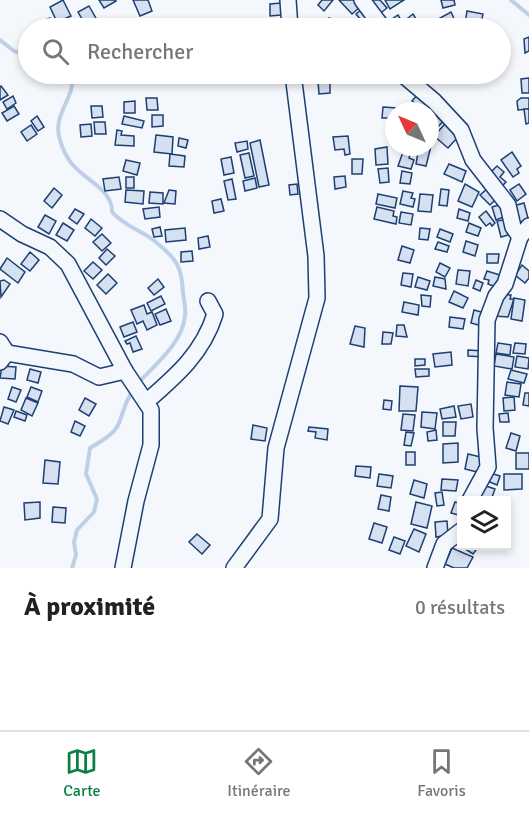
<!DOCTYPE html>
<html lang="fr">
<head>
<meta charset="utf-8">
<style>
  :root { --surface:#fff; --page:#f6f6f6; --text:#222; --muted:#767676; --line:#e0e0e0; --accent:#0b8043 }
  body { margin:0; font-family:Signika,sans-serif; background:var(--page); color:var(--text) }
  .controls { position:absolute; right:18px; bottom:18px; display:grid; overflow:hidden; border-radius:0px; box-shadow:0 3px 9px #0003 }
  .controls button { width:54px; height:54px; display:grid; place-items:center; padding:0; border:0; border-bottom:2px solid var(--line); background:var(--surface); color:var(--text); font:30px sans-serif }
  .compass { position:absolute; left:385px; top:102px; width:54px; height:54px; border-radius:50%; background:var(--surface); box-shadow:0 3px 9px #0003; rotate:314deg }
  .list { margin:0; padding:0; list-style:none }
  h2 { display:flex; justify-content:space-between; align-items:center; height:78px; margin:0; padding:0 24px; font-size:26px }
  h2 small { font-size:20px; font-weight:400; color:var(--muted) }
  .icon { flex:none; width:33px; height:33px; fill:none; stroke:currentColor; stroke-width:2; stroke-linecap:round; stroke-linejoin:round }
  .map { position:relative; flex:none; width:529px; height:568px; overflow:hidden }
  .search { position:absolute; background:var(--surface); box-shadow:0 3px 9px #0003; left:18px; right:18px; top:18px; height:66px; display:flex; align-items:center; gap:15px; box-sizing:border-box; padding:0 21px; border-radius:33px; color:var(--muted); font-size:22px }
  .sheet { height:162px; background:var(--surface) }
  nav { display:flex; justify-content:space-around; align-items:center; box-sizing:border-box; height:84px; border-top:2px solid var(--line); background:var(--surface); font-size:16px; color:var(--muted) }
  nav a { display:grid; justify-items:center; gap:3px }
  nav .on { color:var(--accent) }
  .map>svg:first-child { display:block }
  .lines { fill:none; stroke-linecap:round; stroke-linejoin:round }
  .stream { stroke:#bed0e5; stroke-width:4 }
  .building { fill:#d5e0f0; stroke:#1d3f73; stroke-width:1.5 }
  .minor-casing { stroke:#1d3f73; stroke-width:18 }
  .minor { stroke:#f4f7fb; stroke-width:15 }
</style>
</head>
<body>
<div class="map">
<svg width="529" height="568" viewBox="0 0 529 568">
  <rect width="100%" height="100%" fill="#f4f7fb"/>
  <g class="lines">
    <g class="stream">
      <polyline points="511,0 529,15"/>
      <polyline points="0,40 14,51 28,55"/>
      <path d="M71 74C78 96 51 114 60 140 62 147 67 158 72 164 85 180 113 190 112 212 125 227 142 230 157 243 177 259 182 268 183 293 184 300 186 309 185 316 183 342 155 365 138 383"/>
      <path d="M72 568 76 555 74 542 77 530 94 512 97 499 86 474 90 448C130 425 113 425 132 391"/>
    </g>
  </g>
  <g class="building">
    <polygon points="63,0 71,16 57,22 50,7"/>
    <polygon points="99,0 115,0 116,1 104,8"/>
    <polygon points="133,0 148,0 152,11 140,16"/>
    <polygon points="322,0 333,0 324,11 318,5"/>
    <polygon points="339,0 356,0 361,6 352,14"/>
    <polygon points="373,0 380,0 387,8 378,15 369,3"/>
    <polygon points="385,0 404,0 390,9"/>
    <polygon points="441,0 454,0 455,5 443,8"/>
    <polygon points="281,3 281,15 270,16 270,4"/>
    <polygon points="89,6 97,20 86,26 78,12"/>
    <polygon points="362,9 373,19 365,25 356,14"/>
    <polygon points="467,11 483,14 480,27 465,24"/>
    <polygon points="451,12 458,27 434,28 442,22 440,18"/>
    <polygon points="413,14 416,19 409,27 404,21"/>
    <polygon points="398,15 401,20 393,26 389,21"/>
    <polygon points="50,18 52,25 37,28 35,24"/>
    <polygon points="329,18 343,22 341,28 326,28"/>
    <polygon points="529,37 529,51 525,53 524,39"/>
    <polygon points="236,74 248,74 247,80 235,78"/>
    <polygon points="529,78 529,93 522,93 521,79"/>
    <polygon points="330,80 330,93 319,94 318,81"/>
    <polygon points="1,86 8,95 0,100 0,87"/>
    <polygon points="418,94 432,103 425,111 412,101"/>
    <polygon points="13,96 16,103 7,109 3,102"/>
    <polygon points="146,98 157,98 158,110 147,110"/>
    <polygon points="521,98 529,98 529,109 518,110 517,101"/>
    <polygon points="135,101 135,113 124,113 124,102"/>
    <polygon points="14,106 19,114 7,121 2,113"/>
    <polygon points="91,106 102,106 103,117 92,118"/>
    <polygon points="383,107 397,108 397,111 394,111 394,118 382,118"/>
    <polygon points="524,109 529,109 529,123 526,124"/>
    <polygon points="432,112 435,114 437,112 445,119 437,128 430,122"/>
    <polygon points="152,115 163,115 163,126 152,127"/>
    <polygon points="37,116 44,127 38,131 31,121"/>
    <polygon points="124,116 144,121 142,128 122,124"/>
    <polygon points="94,122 105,122 106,134 95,134"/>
    <polygon points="446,123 457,138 448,148 434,136"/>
    <polygon points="91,124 92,136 81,137 80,125"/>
    <polygon points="31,125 37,134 27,141 21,132"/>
    <polygon points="117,130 122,131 121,135 134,136 134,146 115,145"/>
    <polygon points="156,135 173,137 172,154 154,152"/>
    <polygon points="348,136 350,154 345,155 344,149 335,150 333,137"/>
    <polygon points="179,138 188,140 186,148 178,146"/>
    <polygon points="260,140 269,185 259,187 250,143"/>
    <polygon points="247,141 248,149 237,152 235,143"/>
    <polygon points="431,146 426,166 416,164 419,147"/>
    <polygon points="387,147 388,164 376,165 375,149"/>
    <polygon points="403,152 410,154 409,158 414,160 411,169 398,166"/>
    <polygon points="512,152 521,166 517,169 519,173 513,177 501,160"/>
    <polygon points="249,153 254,176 245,178 240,155"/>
    <polygon points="170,154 185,156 184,167 169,166"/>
    <polygon points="231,157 234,173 224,175 221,159"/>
    <polygon points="352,159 363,159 362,174 352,174"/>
    <polygon points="126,160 140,163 137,175 123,171"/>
    <polygon points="449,164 466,171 462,182 444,174"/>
    <polygon points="497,166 504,172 500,177 506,182 500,188 487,176"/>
    <polygon points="388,168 389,182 380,183 378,169"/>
    <polygon points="402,171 412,173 410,184 400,183"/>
    <polygon points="345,176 346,187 335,189 334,177"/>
    <polygon points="119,177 121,189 105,191 103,179"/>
    <rect x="126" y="177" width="8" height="11"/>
    <polygon points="255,178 257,188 245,191 243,181"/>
    <polygon points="232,179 236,199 228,200 224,181"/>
    <polygon points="297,184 298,194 290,195 289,185"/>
    <polygon points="465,184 479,192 472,207 458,201"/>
    <polygon points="519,184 526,194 517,201 510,190"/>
    <polygon points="54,188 62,195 52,208 44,201"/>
    <polygon points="488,188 498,197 490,205 480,195"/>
    <polygon points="441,189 449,190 447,206 439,205"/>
    <polygon points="126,190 144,191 143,204 125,202"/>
    <polygon points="169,190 176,191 175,204 164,203"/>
    <polygon points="403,191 413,193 411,198 415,199 413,207 400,204"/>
    <polygon points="150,192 163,193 163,204 149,203"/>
    <polygon points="378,194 397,198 395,208 376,204"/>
    <polygon points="420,194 433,195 431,212 418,211"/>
    <polygon points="221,199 224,211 214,213 212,201"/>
    <polygon points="524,203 529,222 513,222 509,207"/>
    <polygon points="502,204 504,217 496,220 492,207"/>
    <polygon points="159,207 160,217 145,219 143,209"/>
    <polygon points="377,207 394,211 393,216 397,217 396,224 374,219"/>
    <polygon points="75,209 84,214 77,224 69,218"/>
    <polygon points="459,209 470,213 468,221 457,218"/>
    <polygon points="486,211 495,223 492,226 490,223 486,226 479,217"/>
    <polygon points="401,212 413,214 411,225 399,223"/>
    <polygon points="45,215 56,221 49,234 38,227"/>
    <polygon points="91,219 102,228 95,236 85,228"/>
    <polygon points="509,219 512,234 501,237 497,221"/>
    <polygon points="63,223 74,230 67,241 56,235"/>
    <polygon points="469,223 481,228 478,236 466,232"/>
    <polygon points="160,227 162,236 154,237 152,229"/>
    <polygon points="185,228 186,240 166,242 165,230"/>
    <polygon points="420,228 430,229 428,240 419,239"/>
    <polygon points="440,229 453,234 450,242 437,237"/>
    <polygon points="102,234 111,243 102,251 93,242"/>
    <polygon points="208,236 210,247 199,249 198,238"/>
    <polygon points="466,241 478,245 475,256 463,252"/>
    <polygon points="438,242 449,246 447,252 435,249"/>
    <polygon points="402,246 414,250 410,263 398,260"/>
    <polygon points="107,249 115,256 106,265 99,258"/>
    <polygon points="192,251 193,261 181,262 181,252"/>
    <polygon points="30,252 39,260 30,271 21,264"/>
    <polygon points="487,254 499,254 498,263 487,263"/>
    <polygon points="7,258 25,272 18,283 0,269"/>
    <polygon points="93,262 102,270 93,279 84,271"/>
    <polygon points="440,263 450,268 445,277 436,272"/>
    <polygon points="522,265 529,271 529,278 525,283 515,275"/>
    <polygon points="458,270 470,271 468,286 456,284"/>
    <polygon points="487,271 503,276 499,288 488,284 489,280 484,279"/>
    <polygon points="403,273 413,274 411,287 401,285"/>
    <polygon points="108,274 117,283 106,294 97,285"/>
    <polygon points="418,277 430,281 427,290 415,287"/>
    <polygon points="435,277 445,279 446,289 433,286"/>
    <polygon points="158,279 164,287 154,295 148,288"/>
    <polygon points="4,280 10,284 1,297 0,281"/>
    <polygon points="476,280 483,283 480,291 473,288"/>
    <polygon points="454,291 468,298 463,308 449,302"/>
    <polygon points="499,294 511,295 510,299 514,299 508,317 495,316"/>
    <polygon points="421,295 431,296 430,307 422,306"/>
    <polygon points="161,296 165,304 151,311 147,303"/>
    <polygon points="514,298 525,300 522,321 511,319"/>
    <polygon points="404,302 419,305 418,315 402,312"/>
    <polygon points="144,305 147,314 152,312 157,325 147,330 143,321 137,324 131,310"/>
    <polygon points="166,309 171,321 160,325 155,314"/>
    <polygon points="474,310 485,313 482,326 471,323"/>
    <polygon points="450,317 465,319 463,329 449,327"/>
    <polygon points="133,322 137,332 124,337 120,327"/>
    <polygon points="397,325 404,325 407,337 396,336"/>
    <polygon points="355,326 365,328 364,347 350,344"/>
    <polygon points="383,332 393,333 391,344 382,344"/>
    <polygon points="136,336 142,349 133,352 130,343 127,344 125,341"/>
    <polygon points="498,343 511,345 510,355 496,353"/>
    <polygon points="515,343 526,344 525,354 513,353"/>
    <polygon points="468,350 484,351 484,357 468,356"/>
    <polygon points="451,352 452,365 435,367 433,354"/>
    <polygon points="496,354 514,357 512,369 494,366"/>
    <polygon points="517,356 529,358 528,369 515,367"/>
    <polygon points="415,359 425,359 425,365 415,366"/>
    <polygon points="2,366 16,367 15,379 0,378"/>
    <polygon points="30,369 41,372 38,383 27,380"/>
    <polygon points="415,369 429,369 429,376 416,377"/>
    <polygon points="511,370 527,374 524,383 508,379"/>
    <polygon points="507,382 521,384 519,397 505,395"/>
    <polygon points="400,386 418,387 416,411 399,411"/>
    <polygon points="12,387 21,390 16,402 8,399"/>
    <polygon points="31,387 42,391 38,402 27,397"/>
    <polygon points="525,393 529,393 529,406 523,405"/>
    <polygon points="514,397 515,410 504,411 503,398"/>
    <polygon points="26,398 38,403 32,416 21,410"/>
    <polygon points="85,398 96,404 89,416 79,410"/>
    <polygon points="384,400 392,401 391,410 383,409"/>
    <polygon points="471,404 473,417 461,419 458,406"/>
    <polygon points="454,406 456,417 442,419 440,409"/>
    <polygon points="4,407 14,410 8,424 0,421"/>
    <polygon points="16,411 27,415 25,421 14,417"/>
    <polygon points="422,412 437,413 435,429 421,427"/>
    <polygon points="508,413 509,422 500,422 499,414"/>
    <polygon points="403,414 415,415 413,431 401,430"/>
    <polygon points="75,421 85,426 80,436 71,432"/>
    <polygon points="443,422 456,422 455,436 443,436"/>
    <polygon points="253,425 267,428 265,441 251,439"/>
    <polygon points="309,427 328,429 327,440 315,438 316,432 308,431"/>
    <polygon points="436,430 437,440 428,441 427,432"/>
    <polygon points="406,432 414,433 411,446 404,445"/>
    <polygon points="511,433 520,436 516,451 506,448"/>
    <polygon points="458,443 458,462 443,463 443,444"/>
    <rect x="406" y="452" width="9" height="13"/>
    <rect x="516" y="453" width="13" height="16"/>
    <polygon points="468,454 485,458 481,473 465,469"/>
    <polygon points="45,460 60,462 58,484 43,483"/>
    <polygon points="356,466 371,467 370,478 355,476"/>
    <polygon points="487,472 500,476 497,485 485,480"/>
    <polygon points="379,474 393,476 391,488 377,486"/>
    <polygon points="504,474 522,474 522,489 504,490"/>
    <polygon points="442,479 458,480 456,491 441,490"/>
    <polygon points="414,480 427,484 424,498 410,494"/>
    <polygon points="483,485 495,489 491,500 479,498"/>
    <polygon points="442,492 444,505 437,506 435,493"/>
    <polygon points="381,495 391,497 389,511 378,509"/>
    <polygon points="40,502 40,518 25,520 24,503"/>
    <polygon points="416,502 432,506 427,528 411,524"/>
    <polygon points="455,502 462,504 462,516 451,513"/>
    <polygon points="53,507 66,508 65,523 52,522"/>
    <polygon points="447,521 448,535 436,537 435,522"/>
    <polygon points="374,523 387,527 382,543 369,539"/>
    <polygon points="414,529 426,534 419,552 406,546"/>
    <polygon points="197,534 210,545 202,554 189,542"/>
    <polygon points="394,537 405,541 400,554 389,550"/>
    <polygon points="462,541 462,546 479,546 473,554 459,545"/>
    <polygon points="452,548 473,557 467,568 454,568 445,564"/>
  </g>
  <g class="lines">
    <g class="minor-casing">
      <g id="minor">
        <polyline points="288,0 290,28"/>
        <polyline points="362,0 383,28"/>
        <polyline points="402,74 434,101 461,130 473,160 508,205 513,227 520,237"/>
        <polyline points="0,219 22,234 50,247 68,264 125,371 151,410 151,445 136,501 123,568"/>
        <polyline points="0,342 7,353 0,362"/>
        <polyline points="7,353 73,364 99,377 125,371"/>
        <path d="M146 402C176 376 203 353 215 314L208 301"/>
        <polyline points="470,500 488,467 485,428 487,320 496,296 505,284 520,237 529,226"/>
        <polyline points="234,568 270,519 276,448 317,298 316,256 293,74"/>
        <polyline points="435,568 444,544 462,530"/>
      </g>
    </g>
    <use href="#minor" class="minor"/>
  </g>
</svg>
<div class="controls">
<button><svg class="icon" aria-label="layers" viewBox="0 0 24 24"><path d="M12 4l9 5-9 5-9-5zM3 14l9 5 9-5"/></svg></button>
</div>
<svg class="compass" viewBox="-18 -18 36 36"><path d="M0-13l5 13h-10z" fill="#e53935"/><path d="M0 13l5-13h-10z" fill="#767676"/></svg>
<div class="search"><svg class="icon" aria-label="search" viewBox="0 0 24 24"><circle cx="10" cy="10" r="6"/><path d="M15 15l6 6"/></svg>Rechercher</div>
</div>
<section class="sheet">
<h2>À proximité<small>0 résultats</small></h2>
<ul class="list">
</ul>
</section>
<nav>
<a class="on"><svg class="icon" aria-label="map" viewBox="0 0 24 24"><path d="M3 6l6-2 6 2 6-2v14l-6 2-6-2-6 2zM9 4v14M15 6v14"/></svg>Carte</a>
<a><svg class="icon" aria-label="directions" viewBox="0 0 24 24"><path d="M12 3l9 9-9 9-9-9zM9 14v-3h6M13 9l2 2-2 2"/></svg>Itinéraire</a>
<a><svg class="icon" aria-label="saved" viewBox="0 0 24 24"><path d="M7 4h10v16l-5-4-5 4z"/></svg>Favoris</a>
</nav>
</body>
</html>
